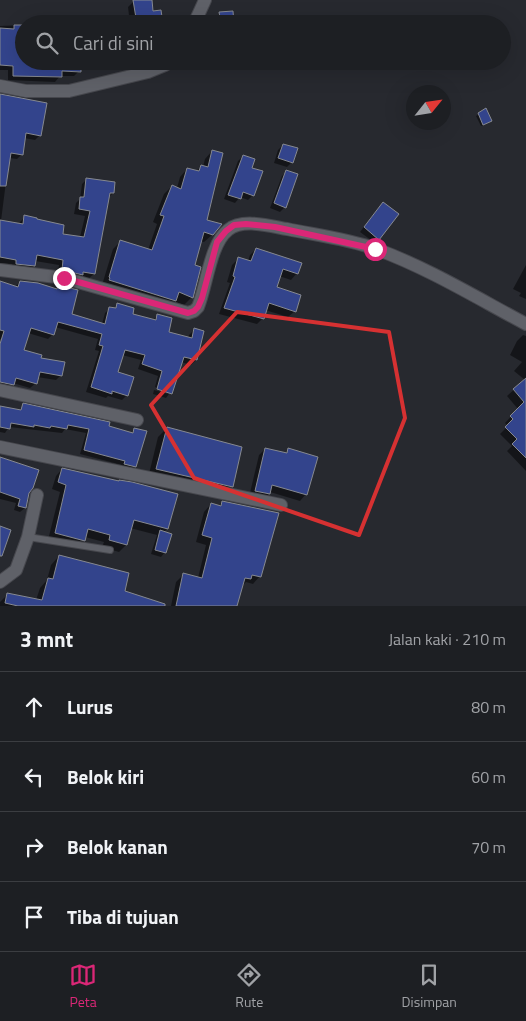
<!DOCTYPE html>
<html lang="id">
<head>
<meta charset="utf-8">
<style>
  :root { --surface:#1d1f23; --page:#25272b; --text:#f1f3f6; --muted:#a0a2a6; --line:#3b3d41; --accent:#db2777 }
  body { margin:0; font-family:"Titillium Web",sans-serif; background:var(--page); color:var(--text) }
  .compass { position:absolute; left:406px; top:85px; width:45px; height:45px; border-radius:50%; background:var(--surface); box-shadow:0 5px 20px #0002; rotate:60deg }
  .stop { position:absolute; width:15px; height:15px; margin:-11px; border:4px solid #db2777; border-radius:50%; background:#fff }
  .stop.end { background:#db2777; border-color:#fff; box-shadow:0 1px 5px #0008 }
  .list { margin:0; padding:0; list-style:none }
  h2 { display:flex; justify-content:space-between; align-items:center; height:65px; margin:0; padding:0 20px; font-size:21px }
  h2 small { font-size:16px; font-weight:400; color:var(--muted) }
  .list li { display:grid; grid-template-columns:32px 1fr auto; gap:15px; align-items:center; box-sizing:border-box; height:70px; padding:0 20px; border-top:1px solid var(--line) }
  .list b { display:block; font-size:19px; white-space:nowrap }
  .list em { font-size:16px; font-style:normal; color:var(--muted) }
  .icon { flex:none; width:28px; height:28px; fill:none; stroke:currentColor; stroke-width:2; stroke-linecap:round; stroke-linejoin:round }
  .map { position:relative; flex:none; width:526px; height:606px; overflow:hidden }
  .search { position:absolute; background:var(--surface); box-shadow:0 5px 20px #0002; left:15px; right:15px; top:15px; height:55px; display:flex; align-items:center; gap:12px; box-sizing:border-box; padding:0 18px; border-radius:28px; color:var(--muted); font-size:19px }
  .sheet { height:345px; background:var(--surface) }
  nav { display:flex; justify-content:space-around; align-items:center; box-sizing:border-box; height:70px; border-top:1px solid var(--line); background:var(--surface); font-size:14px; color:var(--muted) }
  nav a { display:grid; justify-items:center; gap:2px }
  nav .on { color:var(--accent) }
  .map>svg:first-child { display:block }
  .shadow { fill:#0007 }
  .building { fill:#33448c; stroke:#868990 }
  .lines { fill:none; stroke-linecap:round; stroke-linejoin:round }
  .service-casing { stroke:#46474d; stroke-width:8 }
  .minor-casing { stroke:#46474d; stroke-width:14 }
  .service { stroke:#5f6168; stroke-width:6 }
  .minor { stroke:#5f6168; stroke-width:12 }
  .route { stroke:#db2777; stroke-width:6 }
  .marked { fill:none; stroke:#d63132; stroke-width:4; stroke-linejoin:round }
</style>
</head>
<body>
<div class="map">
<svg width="526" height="606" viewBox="0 0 526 606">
  <rect width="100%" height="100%" fill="#27292f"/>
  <g class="shadow">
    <polygon points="150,0 152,12 161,24 130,24 128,7 134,1"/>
    <polygon points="220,13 233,22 239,22 239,24 219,24 218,15"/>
    <polygon points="24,25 24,61 79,71 74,76 60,76 55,82 8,80 8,70 0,70 0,26"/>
    <polygon points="124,61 152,61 125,65"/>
    <polygon points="0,96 40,135 35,140 24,138 22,154 17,159 9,158 1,221 19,225 20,222 25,217 61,235 80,237 85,216 74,214 76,203 80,199 82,184 87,179 113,193 108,198 94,274 88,279 58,274 59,265 35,261 34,266 29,271 11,269 12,264 0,263"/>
    <polygon points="486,110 489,122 481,126 476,116"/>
    <polygon points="283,145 292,162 287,167 274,163 278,150"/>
    <polygon points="212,151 206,221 212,235 204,242 200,241 194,266 192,297 184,305 174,301 167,308 102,285 113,249 121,241 148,250 157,224 153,222 164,194 172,186 177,188 180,177 187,169 196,172 201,166 203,167 205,159"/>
    <polygon points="243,156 250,168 253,195 248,200 240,197 235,203 224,199 238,161"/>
    <polygon points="287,171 285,207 280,212 270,208 282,176"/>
    <polygon points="379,207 379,239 375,243 360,232"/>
    <polygon points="256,249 297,273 291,280 279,276 276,288 295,311 288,317 265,310 263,318 257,324 219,314 230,283 227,282 232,265 239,258 248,261 250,255"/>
    <polygon points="526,265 526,299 519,296 521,293 513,289"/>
    <polygon points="20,282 55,289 58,287 70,315 102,324 105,313 110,308 113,309 118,305 132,315 153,320 157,316 167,332 188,338 189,335 194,330 196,360 191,365 181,362 169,394 169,392 155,387 158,376 138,369 141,360 122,355 117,372 127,395 122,400 108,396 106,398 86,392 99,351 95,350 98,339 55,327 53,334 48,339 28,333 21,344 0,339 0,284 15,287"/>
    <polygon points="523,335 526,336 526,471 507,451 512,446 500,434 508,426 505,423 518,409 507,396 525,380 514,371 522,362 510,355 517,341"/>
    <polygon points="0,348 40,359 61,375 56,380 37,377 36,383 30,388 13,383 7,389 0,388"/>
    <polygon points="154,390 169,394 166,398 153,394"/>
    <polygon points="23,405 130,434 135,429 135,466 131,470 121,468 122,465 80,454 86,433 65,429 62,433 9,427 5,433 0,432 0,407 19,411"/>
    <polygon points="167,428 232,486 223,495 148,478 158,437"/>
    <polygon points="265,449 284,454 289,450 306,494 300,501 270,492 263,500 249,497 259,455"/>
    <polygon points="0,459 28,493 25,508 20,512 14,510 16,503 0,499"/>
    <polygon points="62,469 167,529 163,533 165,552 161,557 151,554 157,535 130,528 126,545 119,552 102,547 104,542 85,537 84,540 77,547 48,540 60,492 52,489 56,476"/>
    <polygon points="222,502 260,576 253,584 246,582 242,586 236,606 171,606 176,582 183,575 198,578 206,545 196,542 204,512 211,504 219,506"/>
    <polygon points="59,556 123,592 148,606 0,606 0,602 8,594 36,600 40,588 47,580 51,565"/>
  </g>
  <g class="building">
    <polygon points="133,0 152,0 153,11 161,10 163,24 137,24"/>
    <polygon points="233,11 234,24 221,24 219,12"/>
    <polygon points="14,25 24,25 24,61 81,61 81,72 62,71 62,77 13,76 13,66 0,65 0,28 14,29"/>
    <polygon points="0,94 47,103 41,136 26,133 23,155 11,153 6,186 0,186"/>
    <polygon points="486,108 492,121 483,125 478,113"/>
    <polygon points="283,144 298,148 293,163 278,158"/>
    <polygon points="212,150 223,153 207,220 222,224 213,235 204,232 195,265 201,267 193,298 179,292 176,301 109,280 110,278 109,277 120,240 152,250 164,216 160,215 172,185 181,189 187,168 199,171 201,165 208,167"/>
    <polygon points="243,155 255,159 252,168 263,171 254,196 243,192 241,199 228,195"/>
    <polygon points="286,170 298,174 286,208 274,203"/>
    <polygon points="86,178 115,182 114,193 110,193 95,274 83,272 83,275 62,270 63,260 37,255 35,266 16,264 16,260 0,257 0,220 23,224 24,215 37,218 37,219 64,225 63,234 84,237 90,211 79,209 80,197 84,197"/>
    <polygon points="383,202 399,214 379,240 364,227"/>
    <polygon points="256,248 302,263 298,274 283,269 277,287 301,295 296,312 269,303 264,319 224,308 235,277 233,276 238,257 251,261"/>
    <polygon points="0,281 18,287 20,281 38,283 57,289 58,285 78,290 72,314 105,324 109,307 116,308 117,303 134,308 133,314 156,320 157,314 172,318 169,332 192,338 194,328 204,331 197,360 184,357 172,394 157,389 162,371 142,364 145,355 125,350 118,372 134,377 128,396 112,391 112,394 91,387 103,346 99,345 102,334 58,322 54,335 31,328 24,350 42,355 41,358 65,362 62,376 40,372 37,384 16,378 14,385 0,382 0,344 4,331 0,330"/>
    <polygon points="526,378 526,458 512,444 517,439 505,427 513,419 510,416 524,402 513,389"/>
    <polygon points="23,403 110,422 109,426 133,433 134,428 147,431 136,467 124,464 125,461 84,450 89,429 68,425 67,429 51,426 50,428 34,425 34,427 11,423 10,429 0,427 0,406 21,410"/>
    <polygon points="167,427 242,447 233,487 156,469"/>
    <polygon points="265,448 287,453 288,448 318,457 307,495 272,485 270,494 255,491"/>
    <polygon points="0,457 39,470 33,488 29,493 26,508 18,506 20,499 0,492"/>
    <polygon points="62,468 119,481 119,480 132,482 178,494 168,529 134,520 127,545 109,540 110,535 88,529 85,541 55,533 66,485 58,482"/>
    <polygon points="222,501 279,513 261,577 252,575 251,579 245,578 237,606 176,606 183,573 202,578 212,538 202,535 211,503 221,506"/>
    <polygon points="0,526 11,530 2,556 0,556"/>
    <polygon points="160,530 172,534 166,553 155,550"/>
    <polygon points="59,555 129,573 125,591 165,604 165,606 18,606 5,603 7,593 42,600 48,578 53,579"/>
  </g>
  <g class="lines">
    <g class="service-casing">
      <polyline id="service" points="28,537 110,550"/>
    </g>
    <g class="minor-casing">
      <g id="minor">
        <polyline points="194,24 205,0"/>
        <polyline points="0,86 26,91 69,91 148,72 165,65 170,61"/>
        <path d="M0 270 64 278 188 313 194 311 198 307C207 285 210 244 228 230 242 218 270 226 287 229 316 235 348 239 376 249 428 268 477 298 526 324"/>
        <polyline points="0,390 137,420"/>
        <polyline points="0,447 281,505"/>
        <polyline points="0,582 16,570 28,537 37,495"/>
      </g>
    </g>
    <use href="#service" class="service"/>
    <use href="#minor" class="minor"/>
  </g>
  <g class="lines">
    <polyline class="route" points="64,278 188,313 194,311 198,307 202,298 217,242 226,231 234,225 246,224 275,227 375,249"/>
  </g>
  <path class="marked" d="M237 312 389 332 405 418 359 535 194 478 151 405Z"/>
</svg>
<svg class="compass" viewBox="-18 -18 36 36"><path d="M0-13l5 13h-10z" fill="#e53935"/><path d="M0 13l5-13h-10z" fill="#a0a2a6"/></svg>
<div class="stop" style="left:375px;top:249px"></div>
<div class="stop end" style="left:64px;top:278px"></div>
<div class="search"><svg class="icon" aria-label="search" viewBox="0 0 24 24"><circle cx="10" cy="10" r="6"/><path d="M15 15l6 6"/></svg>Cari di sini</div>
</div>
<section class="sheet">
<h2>3 mnt<small>Jalan kaki · 210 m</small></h2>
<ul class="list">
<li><svg class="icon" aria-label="ahead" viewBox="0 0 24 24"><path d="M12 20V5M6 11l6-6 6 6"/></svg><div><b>Lurus</b></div><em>80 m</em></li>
<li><svg class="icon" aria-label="left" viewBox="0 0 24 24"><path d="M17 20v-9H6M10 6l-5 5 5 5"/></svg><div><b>Belok kiri</b></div><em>60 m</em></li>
<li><svg class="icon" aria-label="right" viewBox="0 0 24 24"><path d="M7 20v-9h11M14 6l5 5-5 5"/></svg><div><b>Belok kanan</b></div><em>70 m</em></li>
<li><svg class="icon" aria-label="arrive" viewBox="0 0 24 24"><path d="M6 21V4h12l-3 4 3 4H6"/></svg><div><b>Tiba di tujuan</b></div></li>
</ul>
</section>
<nav>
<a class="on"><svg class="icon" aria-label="map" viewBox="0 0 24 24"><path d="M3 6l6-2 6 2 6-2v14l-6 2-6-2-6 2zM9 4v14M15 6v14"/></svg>Peta</a>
<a><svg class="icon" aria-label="directions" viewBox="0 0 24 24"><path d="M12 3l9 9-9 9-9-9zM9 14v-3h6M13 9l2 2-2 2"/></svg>Rute</a>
<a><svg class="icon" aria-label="saved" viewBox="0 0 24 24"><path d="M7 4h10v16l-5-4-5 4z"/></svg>Disimpan</a>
</nav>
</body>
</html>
